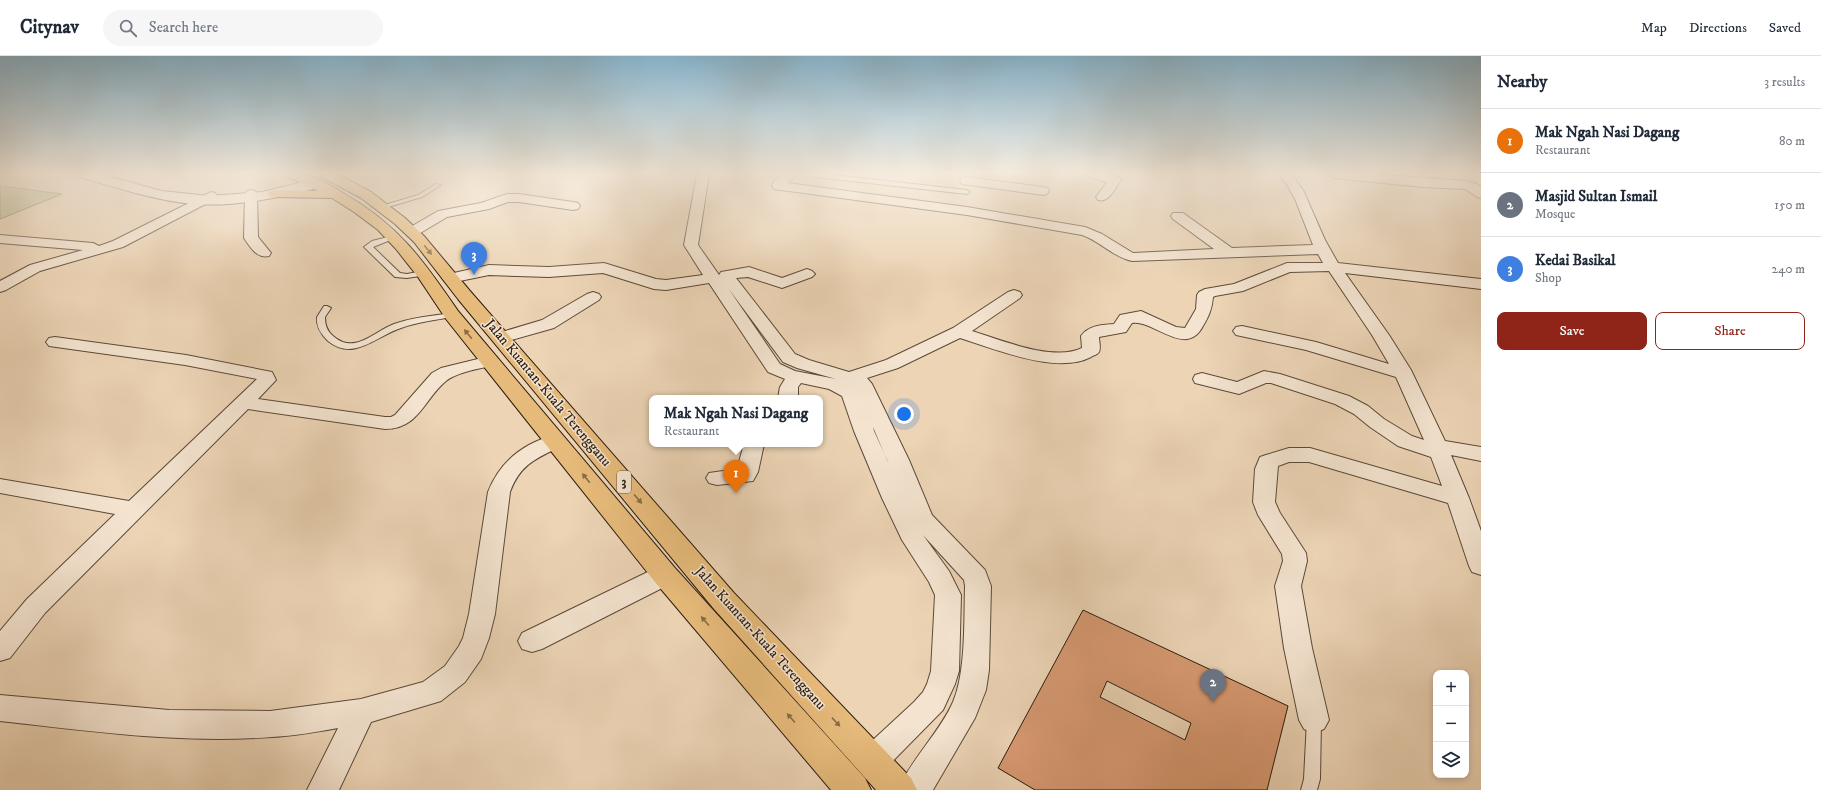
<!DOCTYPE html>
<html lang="en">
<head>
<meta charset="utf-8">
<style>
  :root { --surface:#fff; --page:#f6f6f7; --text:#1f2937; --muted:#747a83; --line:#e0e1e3; --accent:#8f2418 }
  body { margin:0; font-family:"IM FELL DW Pica",serif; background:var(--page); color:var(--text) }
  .controls { position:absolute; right:12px; bottom:12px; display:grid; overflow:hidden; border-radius:8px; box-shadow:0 2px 6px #0003 }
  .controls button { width:36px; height:36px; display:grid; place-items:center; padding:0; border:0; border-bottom:1px solid var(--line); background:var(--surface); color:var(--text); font:20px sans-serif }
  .you { position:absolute; left:904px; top:358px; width:14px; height:14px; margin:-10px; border:3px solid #fff; border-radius:50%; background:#1a73e8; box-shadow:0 0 0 6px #1a73e833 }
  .badge { display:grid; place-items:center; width:26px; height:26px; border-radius:50%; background:var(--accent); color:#fff; font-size:13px; font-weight:700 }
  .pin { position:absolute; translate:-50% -33px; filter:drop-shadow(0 1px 2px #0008) }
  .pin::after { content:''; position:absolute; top:21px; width:14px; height:12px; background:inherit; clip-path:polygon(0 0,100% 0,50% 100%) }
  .popup { position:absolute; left:649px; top:339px; width:174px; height:52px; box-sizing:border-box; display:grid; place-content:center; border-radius:8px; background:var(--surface); filter:drop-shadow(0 1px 3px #0005); font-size:13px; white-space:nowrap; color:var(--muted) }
  .popup b { font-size:15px; color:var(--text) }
  .popup::after { content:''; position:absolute; left:50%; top:100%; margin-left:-8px; border:8px solid transparent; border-top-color:var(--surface) }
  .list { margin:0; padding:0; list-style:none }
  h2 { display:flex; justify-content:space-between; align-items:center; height:52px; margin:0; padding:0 16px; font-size:17px }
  h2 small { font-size:13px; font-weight:400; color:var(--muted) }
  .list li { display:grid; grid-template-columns:26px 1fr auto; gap:12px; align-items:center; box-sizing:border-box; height:64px; padding:0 16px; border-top:1px solid var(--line) }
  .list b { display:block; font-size:15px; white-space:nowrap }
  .list p { margin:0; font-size:13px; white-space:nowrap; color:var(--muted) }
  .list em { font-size:13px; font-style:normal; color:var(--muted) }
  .actions { display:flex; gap:8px; padding:12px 16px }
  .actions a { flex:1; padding:9px 0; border:1px solid var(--accent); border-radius:8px; text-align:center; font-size:14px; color:var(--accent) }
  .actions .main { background:var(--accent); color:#fff }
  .icon { flex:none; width:22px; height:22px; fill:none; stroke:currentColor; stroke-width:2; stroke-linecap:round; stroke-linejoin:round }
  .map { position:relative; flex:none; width:1481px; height:734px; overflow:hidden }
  header { display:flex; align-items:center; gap:24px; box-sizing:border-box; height:56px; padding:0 20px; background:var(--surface); border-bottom:1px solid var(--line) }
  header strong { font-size:19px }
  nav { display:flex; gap:22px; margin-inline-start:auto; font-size:14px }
  .search { width:280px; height:36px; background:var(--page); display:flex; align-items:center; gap:10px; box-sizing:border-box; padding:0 14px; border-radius:22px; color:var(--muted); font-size:15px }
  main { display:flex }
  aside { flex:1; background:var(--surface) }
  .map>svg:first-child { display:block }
  .green { fill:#b2be92; stroke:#6e6d51 }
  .building { fill:#d79971; stroke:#291c10; fill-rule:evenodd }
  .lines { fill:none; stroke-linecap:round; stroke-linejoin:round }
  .service-casing { stroke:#5a4a39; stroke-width:2 }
  .minor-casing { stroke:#5a4a39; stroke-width:2 }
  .tertiary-casing { stroke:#5a4a39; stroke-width:2 }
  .trunk-casing { stroke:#291c10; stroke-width:2 }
  .service { fill:#f3e3cf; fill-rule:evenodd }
  .minor { fill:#f3e3cf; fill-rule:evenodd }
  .tertiary { fill:#f3e3cf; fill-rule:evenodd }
  .trunk { fill:#e6ba7a; fill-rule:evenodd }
  .oneway { fill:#886b45 }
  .labels { text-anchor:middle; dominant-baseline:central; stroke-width:3; stroke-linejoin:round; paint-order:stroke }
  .shield { fill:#f3e3cf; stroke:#665849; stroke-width:1 }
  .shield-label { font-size:13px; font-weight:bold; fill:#291c10 }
  .street-label { font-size:14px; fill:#291c10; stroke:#f3e3cf }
</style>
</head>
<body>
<header>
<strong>Citynav</strong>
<div class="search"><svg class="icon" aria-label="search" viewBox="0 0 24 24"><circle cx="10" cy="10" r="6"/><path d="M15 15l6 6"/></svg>Search here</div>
<nav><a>Map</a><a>Directions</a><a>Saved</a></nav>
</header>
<main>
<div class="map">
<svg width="1481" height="734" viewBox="0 0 1481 734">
  <rect width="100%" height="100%" fill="#ecd4b5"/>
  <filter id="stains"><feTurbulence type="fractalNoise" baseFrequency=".005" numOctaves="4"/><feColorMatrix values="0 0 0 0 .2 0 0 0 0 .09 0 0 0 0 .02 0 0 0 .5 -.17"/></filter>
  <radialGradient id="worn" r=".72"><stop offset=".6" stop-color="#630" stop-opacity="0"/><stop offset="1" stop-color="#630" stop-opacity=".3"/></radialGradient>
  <polygon class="green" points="0,130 62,138 0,163"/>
  <path class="building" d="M1083 554 1288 650 1267 734H1035L998 712ZM1107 625 1191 667 1185 684 1100 641Z"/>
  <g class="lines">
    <g class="service-casing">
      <g id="service">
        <polygon points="803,118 824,118 967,134 970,136 967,138 806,120"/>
        <polygon points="436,128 441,129 422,141 381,153 378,151 418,139"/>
        <polygon points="392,180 398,181 373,191 400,217 407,218 423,215 427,217 426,219 407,222 395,221 364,191 372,185"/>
        <path d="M324 250H327L331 252 325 261C325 269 327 275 333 280 355 299 373 276 394 268 413 261 433 260 452 257L456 259 452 261C435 264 417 266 401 272 376 280 354 306 328 285 321 278 316 271 317 261Z"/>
        <polygon points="1314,657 1319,659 1321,664 1320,723 1317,734 1301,734 1304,723 1307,664 1309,659"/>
      </g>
    </g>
    <g class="minor-casing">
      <g id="minor">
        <path d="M697 118H709L698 189 719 219 721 216 749 211 782 222 807 213 812 215 815 218 812 221 782 232 748 221 736 222 795 298 809 304 849 316 886 304 953 272 1008 236 1014 234 1020 236 1022 239 1020 242 972 275C1001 284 1054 306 1082 292L1081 280C1089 269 1102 269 1114 268L1120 259 1141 255 1176 271 1185 272 1196 253 1197 239 1199 236 1205 233 1234 228 1287 207H1323L1318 198 1132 205C1113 201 1100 185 1082 179L967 159 774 133 772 130C775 118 788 118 798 118L787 127 967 151 1085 171 1102 178 1133 197 1214 193 1173 163 1171 160 1173 157H1183L1232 192 1313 189 1295 143 1286 127 1278 118H1291L1303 134 1325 184 1338 207 1481 223V233L1345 217 1389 279 1411 314 1445 385 1481 391V405L1451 399 1469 442 1481 475V519L1472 516 1469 510 1448 447 1309 406H1289L1278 410 1275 446 1280 457 1306 497 1307 505 1301 530 1312 592 1329 664 1324 673 1314 677 1304 673 1299 664 1284 592 1275 530 1283 505 1282 498 1258 459 1253 446 1255 413 1260 401 1266 399 1289 392H1310L1442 430 1431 401 1398 390 1370 371 1354 358 1335 348 1271 327H1266L1239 338 1195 327 1193 323 1195 319 1202 317 1237 326 1264 315 1280 318 1349 340 1368 350 1384 363 1412 380 1424 384 1396 321 1306 294 1236 279 1233 275 1236 271 1242 270 1316 286 1389 308 1372 279 1329 215 1290 216 1243 235 1215 240 1213 241C1212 253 1209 260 1203 270 1186 303 1153 263 1132 267L1126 276 1099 281C1099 285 1101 292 1099 296 1097 299 1094 299 1091 301 1057 319 995 293 960 282L898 312 867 322 872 328 909 404 932 459 985 514 991 530 989 614 986 634 975 662 933 734H898C911 703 940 676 953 646 966 616 964 563 965 530L964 524 923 479 949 515 961 539 959 615 955 628 943 654 883 715 872 719 861 715 857 705 861 695 914 646 923 636 927 628 931 615 935 539 929 526 902 484 882 442 854 375 842 340 829 333 801 327 798 331V342H778L780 331 785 323 768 316 709 227 666 234 654 233 603 217 549 221 489 219 450 227 445 225 442 222 445 219 489 209 549 211 604 207 656 223 666 224 703 219 684 189ZM728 232 783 306 797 312 836 323 795 315 780 308ZM873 371 887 404 889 408 874 375Z"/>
        <path d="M1087 118H1107L1119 121 1121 124C1115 132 1109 147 1098 144L1096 141 1107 126 1089 121Z"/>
        <polygon points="1328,118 1372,118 1466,125 1477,128 1481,131 1481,142 1477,141 1465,133 1423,131 1334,122"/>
        <polygon points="966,121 1043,131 1047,132 1049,135 1047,138 1043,139 962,128 960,125 962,122"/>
        <path d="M251 134 255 135 257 138 258 181 271 197 269 200C257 203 250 191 244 182L245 138 247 135Z"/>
        <polygon points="211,136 215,137 217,140 215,143 123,191 40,215 6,234 0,236 0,225 30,209 83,194 0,187 0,179 93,187 99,190 113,185"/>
        <polygon points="507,138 519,138 573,146 578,147 580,150 578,153 573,154 519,146 508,146 489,153 447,161 417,179 407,179 405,176 407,173 438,155 481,147"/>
        <polygon points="593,236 599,238 601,241 599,244 554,272 501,287 495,286 492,282 495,278 542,264 587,238"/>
        <path d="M55 281 186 299 272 316 276 324 258 343 385 361H391L395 359 432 317 441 312 490 300 496 301 499 305 496 309C482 312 457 316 446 325 424 343 419 373 385 373L248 353 45 557 10 602 0 605V575L27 543 115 458 0 437V423L129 445 257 323 185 309 49 290 46 286 49 282Z"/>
        <path d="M555 379 562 380 565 385 562 390C537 402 520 408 510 436L495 558 489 582 481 603 465 626 441 645 371 666 339 734H307L338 672C316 676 294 680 272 681 181 688 89 675 0 665V639L169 654 270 655 361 643 423 626 445 610 459 590 463 582 469 558 488 436C500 406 523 387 555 379Z"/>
        <polygon points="744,388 764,388 758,416 753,425 717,429 709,427 706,422 709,417 737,413"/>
        <polygon points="665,510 674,512 677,519 674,526 542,593 532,596 522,593 518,585 522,577 656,512"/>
      </g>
    </g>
    <g class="tertiary-casing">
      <path id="tertiary" d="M78 118H99L162 135 209 140 262 136 315 123 320 124 322 127C317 134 299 136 291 138 258 146 225 150 192 148 153 144 116 131 79 121Z"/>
    </g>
    <g class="trunk-casing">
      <g id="trunk">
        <path d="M287 118C292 118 299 117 305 118 317 121 332 130 343 137 399 169 423 204 458 255L675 512 865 722 871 734H831L655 526 446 263 418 221 396 193 378 174 354 156 332 142 270 141 268 138 270 135 275 134 318 135 288 121Z"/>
        <polygon points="321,118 337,118 371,136 405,162 424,180 470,235 734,537 911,722 917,734 876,734 714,553 458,243 414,186 395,168 361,142 322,121"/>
      </g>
    </g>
    <use href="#service" class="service"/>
    <use href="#minor" class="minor"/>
    <use href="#tertiary" class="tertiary"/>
    <use href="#trunk" class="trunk"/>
  </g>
  <defs><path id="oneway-solid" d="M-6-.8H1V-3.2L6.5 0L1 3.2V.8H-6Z"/></defs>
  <g class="oneway">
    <use href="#oneway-solid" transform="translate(428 194) rotate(51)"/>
    <use href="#oneway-solid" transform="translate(468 278) rotate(-129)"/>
    <use href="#oneway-solid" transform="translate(586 422) rotate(-129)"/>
    <use href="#oneway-solid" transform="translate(638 443) rotate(50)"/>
    <use href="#oneway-solid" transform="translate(705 565) rotate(-131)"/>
    <use href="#oneway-solid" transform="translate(791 662) rotate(-131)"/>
    <use href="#oneway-solid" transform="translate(836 666) rotate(47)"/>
  </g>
  <linearGradient id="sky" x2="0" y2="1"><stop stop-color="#88b6cf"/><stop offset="0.53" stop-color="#f6ecde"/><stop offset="1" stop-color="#f6ecde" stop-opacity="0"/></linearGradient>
  <rect width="1481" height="221" fill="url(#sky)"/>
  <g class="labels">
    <rect class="shield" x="617" y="415" width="14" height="22" rx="3"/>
    <g class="shield-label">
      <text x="624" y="426">3</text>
    </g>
    <g class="street-label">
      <text transform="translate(548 337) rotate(50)">Jalan Kuantan-Kuala Terengganu</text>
      <text transform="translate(760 582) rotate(48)">Jalan Kuantan-Kuala Terengganu</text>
    </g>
  </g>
  <rect width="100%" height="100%" filter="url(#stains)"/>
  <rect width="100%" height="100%" fill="url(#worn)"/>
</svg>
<div class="controls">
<button>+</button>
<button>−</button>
<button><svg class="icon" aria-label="layers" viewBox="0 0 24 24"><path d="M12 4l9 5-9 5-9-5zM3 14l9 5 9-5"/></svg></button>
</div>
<div class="you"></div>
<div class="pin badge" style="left:736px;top:437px;background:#e8710a">1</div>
<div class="popup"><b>Mak Ngah Nasi Dagang</b>Restaurant</div>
<div class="pin badge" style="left:1213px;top:646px;background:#6b7280">2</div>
<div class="pin badge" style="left:474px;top:219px;background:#3f7fe0">3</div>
</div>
<aside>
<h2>Nearby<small>3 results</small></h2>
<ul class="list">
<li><span class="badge" style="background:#e8710a">1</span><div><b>Mak Ngah Nasi Dagang</b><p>Restaurant</p></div><em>80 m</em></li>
<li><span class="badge" style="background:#6b7280">2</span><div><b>Masjid Sultan Ismail</b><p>Mosque</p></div><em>150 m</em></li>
<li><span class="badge" style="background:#3f7fe0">3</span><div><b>Kedai Basikal</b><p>Shop</p></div><em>240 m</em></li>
</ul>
<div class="actions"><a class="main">Save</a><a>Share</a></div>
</aside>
</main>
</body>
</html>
